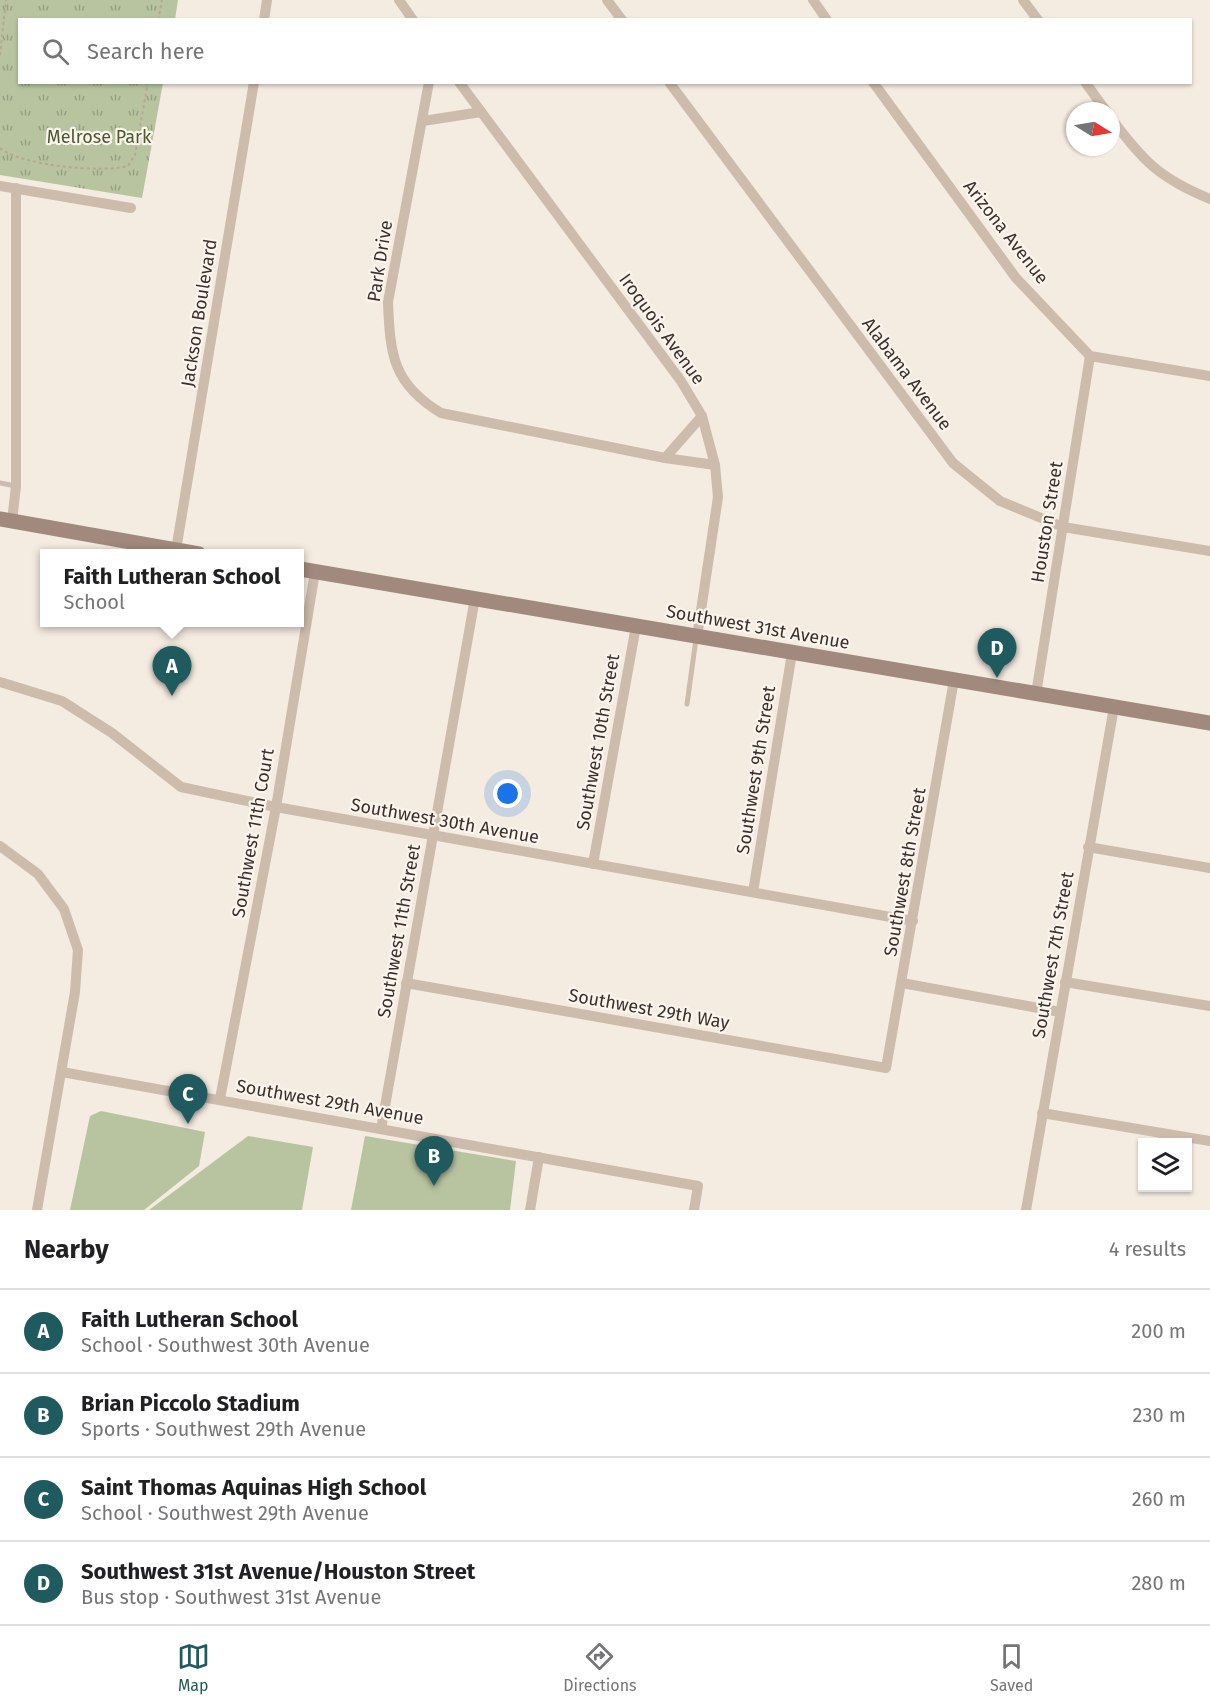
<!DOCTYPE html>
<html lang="en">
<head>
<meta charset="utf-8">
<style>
  :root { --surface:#fff; --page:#f6f6f6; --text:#202124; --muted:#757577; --line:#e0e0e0; --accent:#1f5a5e }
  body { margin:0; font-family:"Fira Sans",sans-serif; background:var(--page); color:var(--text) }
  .controls { position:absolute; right:18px; bottom:18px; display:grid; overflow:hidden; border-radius:0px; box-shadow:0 2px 4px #0004 }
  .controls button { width:54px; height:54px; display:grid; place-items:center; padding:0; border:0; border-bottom:2px solid var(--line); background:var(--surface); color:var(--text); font:30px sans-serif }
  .compass { position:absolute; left:1066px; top:102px; width:54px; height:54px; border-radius:50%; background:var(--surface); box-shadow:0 2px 4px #0004; rotate:101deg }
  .you { position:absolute; left:508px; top:794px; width:21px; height:21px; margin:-15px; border:4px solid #fff; border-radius:50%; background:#1a73e8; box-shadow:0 0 0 9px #1a73e833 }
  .badge { display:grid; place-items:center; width:39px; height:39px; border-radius:50%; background:var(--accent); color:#fff; font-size:20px; font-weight:700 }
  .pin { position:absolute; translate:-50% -50px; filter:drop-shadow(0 2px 3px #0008) }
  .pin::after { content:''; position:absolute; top:32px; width:21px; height:18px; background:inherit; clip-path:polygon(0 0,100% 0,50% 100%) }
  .popup { position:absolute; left:40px; top:549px; width:264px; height:78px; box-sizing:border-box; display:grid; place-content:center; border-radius:0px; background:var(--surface); filter:drop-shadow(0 2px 4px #0005); font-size:20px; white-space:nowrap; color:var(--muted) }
  .popup b { font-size:22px; color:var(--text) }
  .popup::after { content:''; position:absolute; left:50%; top:100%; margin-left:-12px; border:12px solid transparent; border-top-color:var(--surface) }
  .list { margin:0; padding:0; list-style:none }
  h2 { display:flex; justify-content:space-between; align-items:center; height:78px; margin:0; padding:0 24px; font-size:26px }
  h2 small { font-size:20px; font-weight:400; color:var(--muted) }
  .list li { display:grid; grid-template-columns:39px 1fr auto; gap:18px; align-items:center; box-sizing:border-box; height:84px; padding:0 24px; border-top:2px solid var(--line) }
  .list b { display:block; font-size:22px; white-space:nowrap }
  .list p { margin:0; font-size:20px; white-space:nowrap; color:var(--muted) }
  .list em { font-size:20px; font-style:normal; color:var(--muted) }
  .icon { flex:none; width:33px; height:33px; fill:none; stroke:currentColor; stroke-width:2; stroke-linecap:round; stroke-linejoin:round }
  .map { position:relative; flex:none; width:1210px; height:1210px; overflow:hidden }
  .search { position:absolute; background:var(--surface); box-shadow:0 2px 4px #0004; left:18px; right:18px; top:18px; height:66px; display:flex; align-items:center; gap:15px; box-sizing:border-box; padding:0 21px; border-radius:0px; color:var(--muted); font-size:22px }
  .sheet { height:414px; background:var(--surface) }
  nav { display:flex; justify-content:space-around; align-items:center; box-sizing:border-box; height:84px; border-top:2px solid var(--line); background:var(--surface); font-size:16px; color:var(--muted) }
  nav a { display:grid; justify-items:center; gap:3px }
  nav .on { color:var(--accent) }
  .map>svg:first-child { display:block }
  .grass { fill:url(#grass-tufts) }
  .pitch { fill:#b8c4a0 }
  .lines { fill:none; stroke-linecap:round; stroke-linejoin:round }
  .path { stroke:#b9a596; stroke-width:2; stroke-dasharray:3 3; stroke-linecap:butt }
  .service { stroke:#cdbbac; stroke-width:5 }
  .minor { stroke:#cdbbac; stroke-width:10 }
  .secondary { stroke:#a18a7d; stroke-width:15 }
  .labels { text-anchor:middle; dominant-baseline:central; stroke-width:4.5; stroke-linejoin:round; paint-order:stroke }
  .park-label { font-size:18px; fill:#4a5a2e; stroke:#fbf5ee }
  .street-label { font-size:18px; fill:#3b302b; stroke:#fbf5ee }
</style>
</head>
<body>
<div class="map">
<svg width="1210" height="1210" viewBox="0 0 1210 1210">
  <defs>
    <pattern id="grass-tufts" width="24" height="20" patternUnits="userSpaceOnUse" patternTransform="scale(1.5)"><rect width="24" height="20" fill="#b8c4a0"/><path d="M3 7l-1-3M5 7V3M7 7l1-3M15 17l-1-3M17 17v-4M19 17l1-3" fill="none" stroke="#97a083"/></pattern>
  </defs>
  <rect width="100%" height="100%" fill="#f4ebe1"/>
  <polygon class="grass" points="0,0 178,0 175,19 20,20 20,82 163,83 142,198 0,175"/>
  <g class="pitch">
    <polygon points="101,1111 205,1132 199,1166 144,1210 70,1210 90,1116"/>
    <polygon points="248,1136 313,1147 302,1210 149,1210"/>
    <polygon points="365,1136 516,1161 510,1210 351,1210"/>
  </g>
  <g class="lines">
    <g class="path">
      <polyline points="158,20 162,0"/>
      <polyline points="0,55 6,0"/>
      <path d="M0 148C21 166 103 173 128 166L135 155 148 82"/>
    </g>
    <g class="service">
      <polyline points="0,483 16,486"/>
      <polyline points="687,704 696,639"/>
    </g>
    <g class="minor">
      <polyline points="399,0 413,20"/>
      <polyline points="607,0 622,20"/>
      <polyline points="813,0 827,20"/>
      <polyline points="1023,0 1038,20"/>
      <polyline points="264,20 267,0"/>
      <path d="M429 82 388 302C390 355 393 384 441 413L665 458 715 465"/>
      <polyline points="459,82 681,381 702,416 715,465 718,497 697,637"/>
      <polyline points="669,82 953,463 1000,501 1063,527 1210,551"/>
      <polyline points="873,82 1016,278 1090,356 1210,376"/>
      <polyline points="1085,82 1106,111"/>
      <path d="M1111 118C1143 161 1159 178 1210 199"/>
      <polyline points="423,121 481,112"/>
      <polyline points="0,186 131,208"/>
      <polyline points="665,458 702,416"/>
      <polyline points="12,521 16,486 16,188"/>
      <polyline points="176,550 254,82"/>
      <polyline points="0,682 62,701 112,733 181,787 276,807 913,921"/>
      <polyline points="1036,694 1090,356"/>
      <polyline points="0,846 38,874 64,909 78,950 75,992 37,1210"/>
      <polyline points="1088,847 1210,868"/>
      <polyline points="593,864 636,626"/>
      <polyline points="753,892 792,653"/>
      <polyline points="1065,982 1210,1006"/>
      <polyline points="406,983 886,1068 954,680"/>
      <polyline points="902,983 1060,1012"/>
      <polyline points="62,1072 698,1186 694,1210"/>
      <polyline points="220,1099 276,807 315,572"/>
      <polyline points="1042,1113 1210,1141"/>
      <polyline points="381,1129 475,598"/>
      <polyline points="530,1210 539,1157"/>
      <polyline points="1026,1210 1114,707"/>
    </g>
    <g class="secondary">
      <polyline points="0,519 199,554"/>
      <polyline points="300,569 1210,723"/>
    </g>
  </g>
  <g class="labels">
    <g class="park-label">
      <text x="99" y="137">Melrose Park</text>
    </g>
    <g class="street-label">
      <text transform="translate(1006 232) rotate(52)">Arizona Avenue</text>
      <text transform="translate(380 261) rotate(-81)">Park Drive</text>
      <text transform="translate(199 313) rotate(-81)">Jackson Boulevard</text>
      <text transform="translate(662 329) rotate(54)">Iroquois Avenue</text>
      <text transform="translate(907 374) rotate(53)">Alabama Avenue</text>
      <text transform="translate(1047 522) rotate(-81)">Houston Street</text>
      <text transform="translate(758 627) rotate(10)">Southwest 31st Avenue</text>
      <text transform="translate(598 742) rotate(-80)">Southwest 10th Street</text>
      <text transform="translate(756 770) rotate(-81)">Southwest 9th Street</text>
      <text transform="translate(445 821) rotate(10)">Southwest 30th Avenue</text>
      <text transform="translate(253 833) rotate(-80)">Southwest 11th Court</text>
      <text transform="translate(905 872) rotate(-80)">Southwest 8th Street</text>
      <text transform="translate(399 931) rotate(-80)">Southwest 11th Street</text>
      <text transform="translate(1053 955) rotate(-80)">Southwest 7th Street</text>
      <text transform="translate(649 1009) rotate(10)">Southwest 29th Way</text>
      <text transform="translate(330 1102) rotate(10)">Southwest 29th Avenue</text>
    </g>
  </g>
</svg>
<div class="controls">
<button><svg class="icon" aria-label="layers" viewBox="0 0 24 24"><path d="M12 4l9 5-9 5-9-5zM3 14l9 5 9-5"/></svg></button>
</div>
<svg class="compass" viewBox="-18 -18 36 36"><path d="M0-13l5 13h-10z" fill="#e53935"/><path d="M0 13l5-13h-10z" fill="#757577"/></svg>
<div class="you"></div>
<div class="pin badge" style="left:172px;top:696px">A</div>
<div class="popup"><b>Faith Lutheran School</b>School</div>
<div class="pin badge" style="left:434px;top:1186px">B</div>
<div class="pin badge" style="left:188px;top:1124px">C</div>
<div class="pin badge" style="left:997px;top:678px">D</div>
<div class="search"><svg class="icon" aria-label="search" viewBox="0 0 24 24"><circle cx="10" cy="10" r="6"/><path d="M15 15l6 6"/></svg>Search here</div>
</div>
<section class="sheet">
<h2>Nearby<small>4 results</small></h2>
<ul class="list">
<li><span class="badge">A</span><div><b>Faith Lutheran School</b><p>School · Southwest 30th Avenue</p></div><em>200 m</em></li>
<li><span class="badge">B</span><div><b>Brian Piccolo Stadium</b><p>Sports · Southwest 29th Avenue</p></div><em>230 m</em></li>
<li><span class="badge">C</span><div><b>Saint Thomas Aquinas High School</b><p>School · Southwest 29th Avenue</p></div><em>260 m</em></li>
<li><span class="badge">D</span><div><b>Southwest 31st Avenue/Houston Street</b><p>Bus stop · Southwest 31st Avenue</p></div><em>280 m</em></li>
</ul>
</section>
<nav>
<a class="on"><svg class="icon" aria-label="map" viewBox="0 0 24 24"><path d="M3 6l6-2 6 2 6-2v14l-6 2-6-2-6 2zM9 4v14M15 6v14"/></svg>Map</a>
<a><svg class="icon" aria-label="directions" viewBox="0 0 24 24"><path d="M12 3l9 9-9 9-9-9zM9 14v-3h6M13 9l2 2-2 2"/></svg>Directions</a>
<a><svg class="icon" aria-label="saved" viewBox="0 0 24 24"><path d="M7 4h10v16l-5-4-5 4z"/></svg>Saved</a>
</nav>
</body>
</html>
